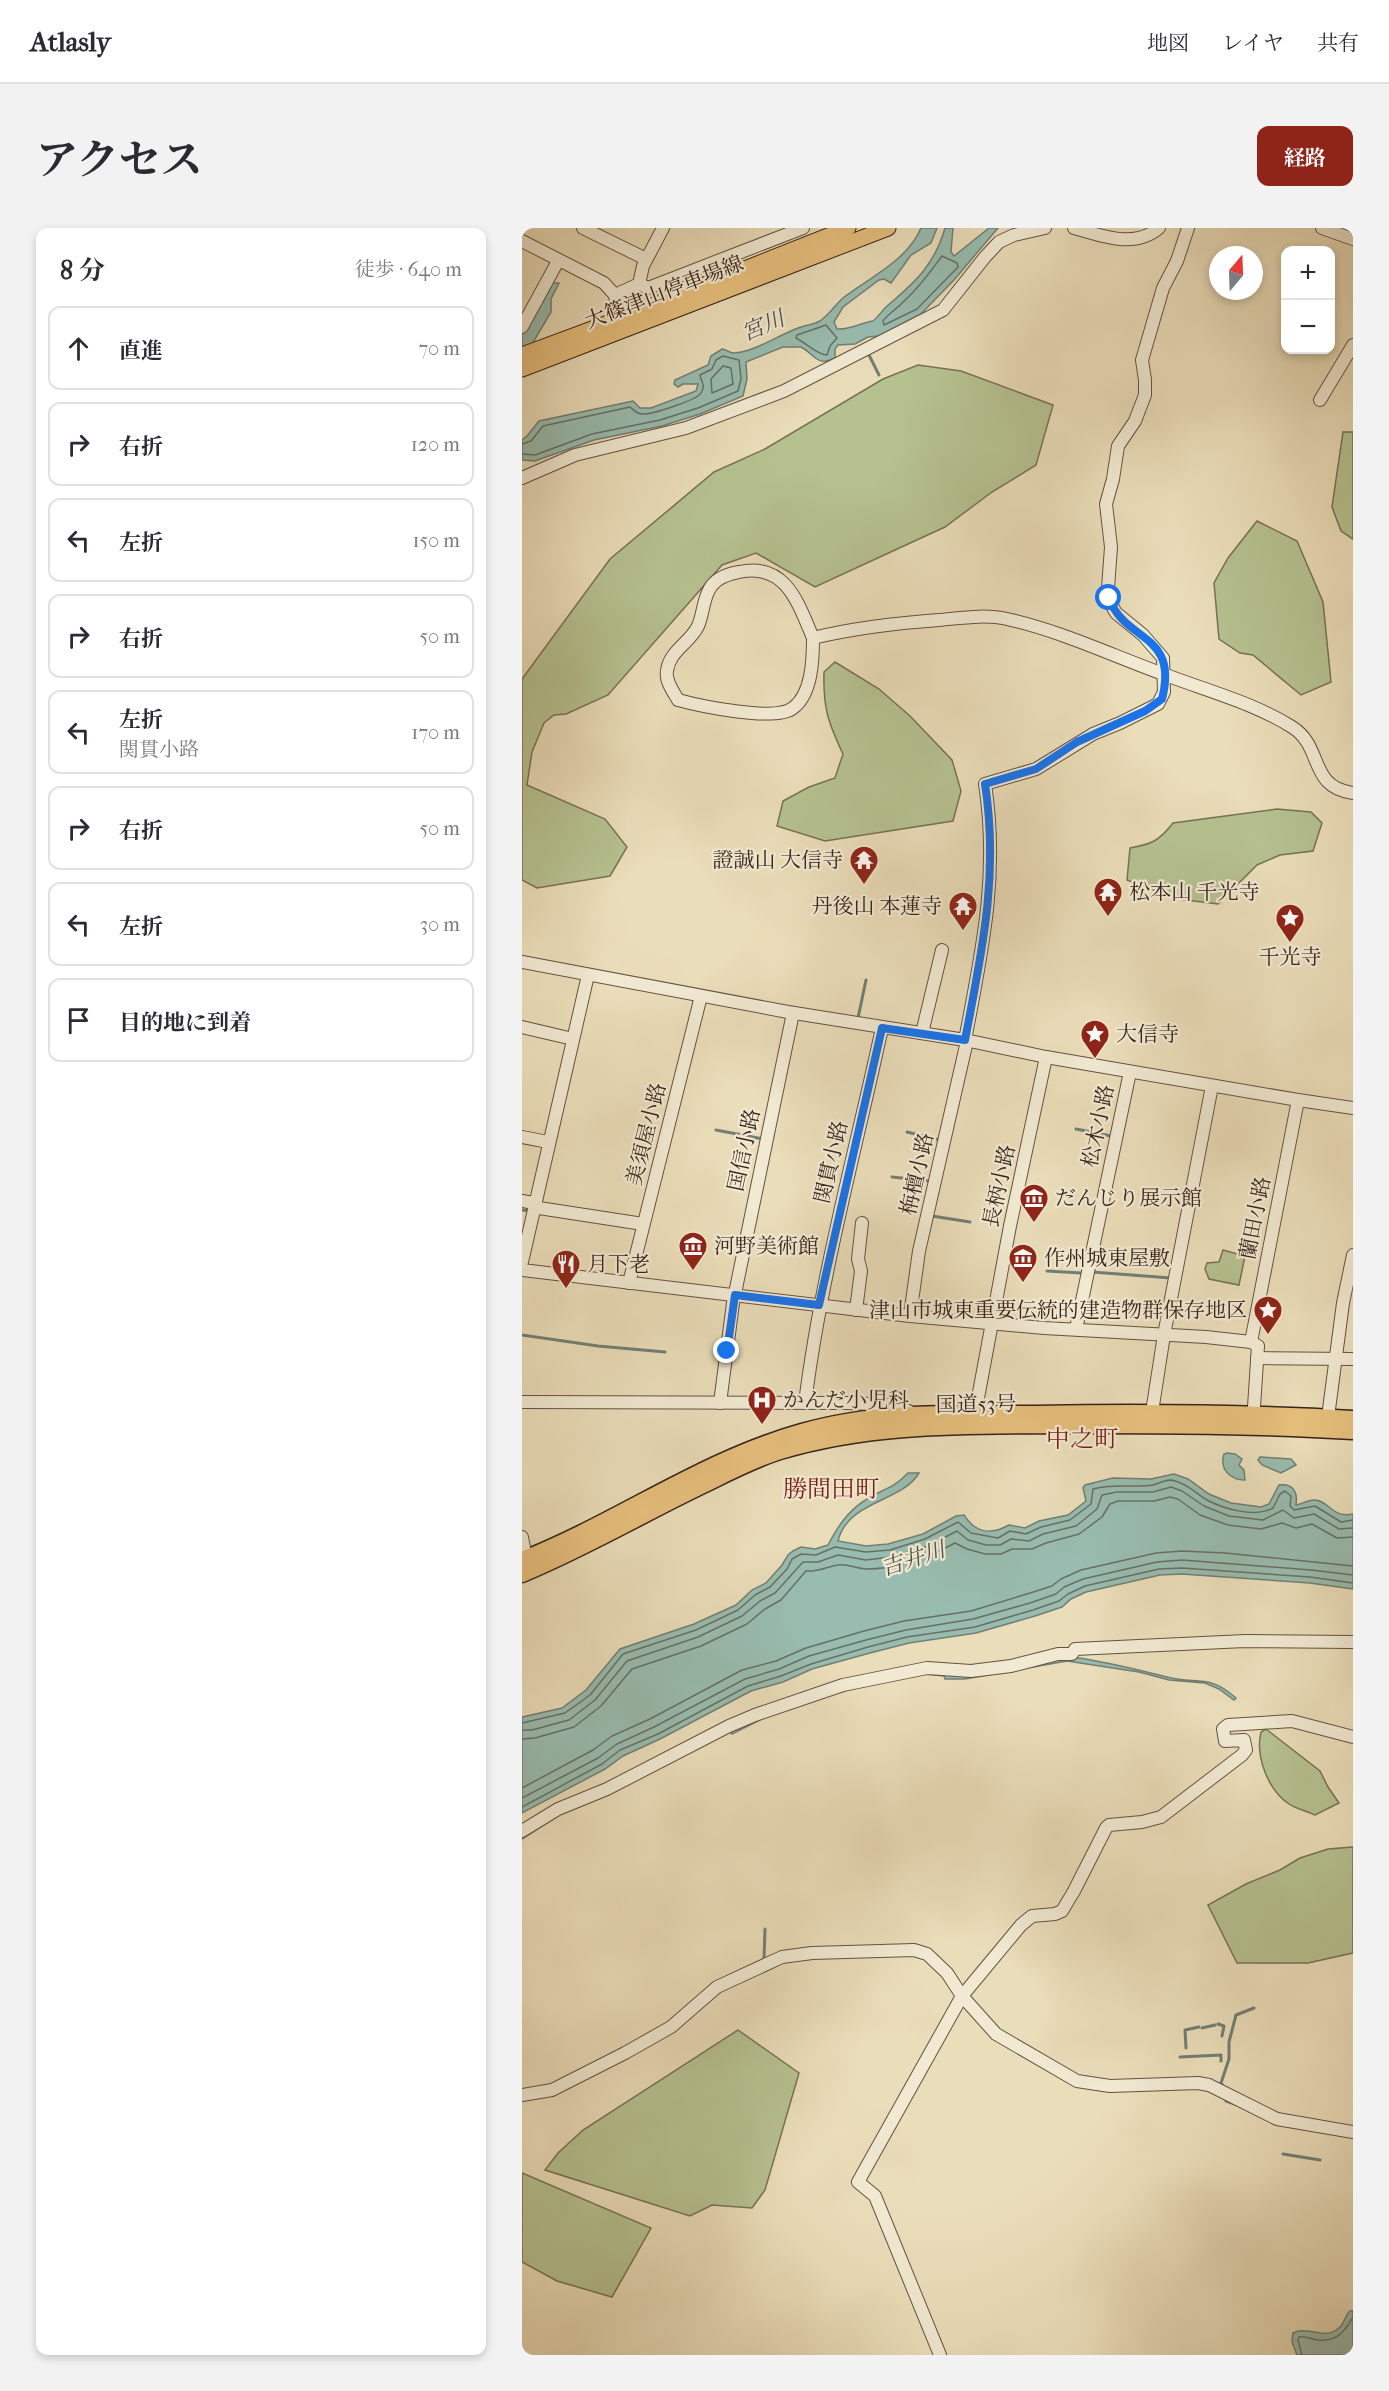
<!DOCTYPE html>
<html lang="ja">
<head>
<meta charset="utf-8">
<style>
  :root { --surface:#fff; --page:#f2f2f3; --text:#2b2b33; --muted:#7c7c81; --line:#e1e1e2; --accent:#8f2418 }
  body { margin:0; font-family:"IM FELL French Canon","Noto Serif JP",serif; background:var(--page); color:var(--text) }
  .controls { position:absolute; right:18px; top:18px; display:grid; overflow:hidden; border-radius:12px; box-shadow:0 3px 9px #0003 }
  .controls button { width:54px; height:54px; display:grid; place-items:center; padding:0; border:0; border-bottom:2px solid var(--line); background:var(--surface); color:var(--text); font:30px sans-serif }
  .compass { position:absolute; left:687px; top:18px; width:54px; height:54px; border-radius:50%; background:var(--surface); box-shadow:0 3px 9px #0003; rotate:19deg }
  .stop { position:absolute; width:18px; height:18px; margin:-14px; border:4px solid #1a73e8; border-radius:50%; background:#fff }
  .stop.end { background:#1a73e8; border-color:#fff; box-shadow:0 2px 6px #0008 }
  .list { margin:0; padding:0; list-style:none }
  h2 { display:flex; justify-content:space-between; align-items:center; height:78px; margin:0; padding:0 24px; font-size:26px }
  h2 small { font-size:20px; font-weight:400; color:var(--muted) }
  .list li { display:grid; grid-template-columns:39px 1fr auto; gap:18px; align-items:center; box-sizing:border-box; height:84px; margin:0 12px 12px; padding:0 12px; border:2px solid var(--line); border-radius:12px }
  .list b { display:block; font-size:22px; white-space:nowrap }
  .list p { margin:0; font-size:20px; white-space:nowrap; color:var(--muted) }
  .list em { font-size:20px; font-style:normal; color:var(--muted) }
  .icon { flex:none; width:33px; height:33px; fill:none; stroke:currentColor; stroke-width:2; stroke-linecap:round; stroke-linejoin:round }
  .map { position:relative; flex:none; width:831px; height:2127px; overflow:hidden; border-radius:12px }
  header { display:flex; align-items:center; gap:36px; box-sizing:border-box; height:84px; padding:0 30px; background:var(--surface); border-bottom:2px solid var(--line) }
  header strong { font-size:28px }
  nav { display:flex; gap:33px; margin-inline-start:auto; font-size:21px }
  .intro { display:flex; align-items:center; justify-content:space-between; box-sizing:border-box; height:144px; padding:0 36px }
  h1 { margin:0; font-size:42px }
  .button { padding:15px 27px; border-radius:12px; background:var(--accent); color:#fff; font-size:21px; font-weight:700 }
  main { display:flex; gap:36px; padding:0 36px }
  aside { flex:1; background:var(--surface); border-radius:12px; box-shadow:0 3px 9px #0003 }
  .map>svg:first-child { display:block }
  .green { fill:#b6c190; stroke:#777256; stroke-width:1.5 }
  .water { fill:#98bcaf; stroke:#727f74; stroke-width:1.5 }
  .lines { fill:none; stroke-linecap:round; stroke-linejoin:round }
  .shore { stroke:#687065; stroke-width:1.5 }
  .stream { stroke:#727f74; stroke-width:3 }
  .minor-casing { stroke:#645242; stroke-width:14 }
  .major-casing { stroke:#38231b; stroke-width:17 }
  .highway-casing { stroke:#38231b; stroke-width:19 }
  .minor { stroke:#f1e9d2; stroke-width:12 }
  .major { stroke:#e5be7c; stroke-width:15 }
  .highway { stroke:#e5be7c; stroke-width:16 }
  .route { stroke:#1a73e8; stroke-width:8 }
  .labels { text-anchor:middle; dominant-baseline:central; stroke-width:4.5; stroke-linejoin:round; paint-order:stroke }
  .street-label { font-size:21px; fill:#38231b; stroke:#f1e9d2 }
  .poi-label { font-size:21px; fill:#38231b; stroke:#f1e9d2; text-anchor:start }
  .water-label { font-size:22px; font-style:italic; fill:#555147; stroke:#f1e9d2 }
  .quarter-label { font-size:24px; fill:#7a1f14; stroke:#f1e9d2 }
</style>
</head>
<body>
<header>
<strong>Atlasly</strong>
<nav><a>地図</a><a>レイヤ</a><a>共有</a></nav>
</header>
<div class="intro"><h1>アクセス</h1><a class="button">経路</a></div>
<main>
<aside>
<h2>8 分<small>徒歩 · 640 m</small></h2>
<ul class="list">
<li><svg class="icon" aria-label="ahead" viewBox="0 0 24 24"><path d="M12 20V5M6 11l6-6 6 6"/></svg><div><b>直進</b></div><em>70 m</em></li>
<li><svg class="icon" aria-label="right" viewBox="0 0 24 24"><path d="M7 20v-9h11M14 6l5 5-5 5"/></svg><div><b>右折</b></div><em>120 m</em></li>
<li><svg class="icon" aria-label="left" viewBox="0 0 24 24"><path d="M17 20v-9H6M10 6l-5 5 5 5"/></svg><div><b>左折</b></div><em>150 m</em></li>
<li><svg class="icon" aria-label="right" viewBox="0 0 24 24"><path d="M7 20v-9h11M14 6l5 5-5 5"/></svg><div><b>右折</b></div><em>50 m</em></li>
<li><svg class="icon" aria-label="left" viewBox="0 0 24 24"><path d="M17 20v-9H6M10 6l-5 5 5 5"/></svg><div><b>左折</b><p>関貫小路</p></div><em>170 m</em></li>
<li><svg class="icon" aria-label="right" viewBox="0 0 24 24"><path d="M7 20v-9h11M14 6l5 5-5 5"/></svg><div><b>右折</b></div><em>50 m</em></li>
<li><svg class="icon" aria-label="left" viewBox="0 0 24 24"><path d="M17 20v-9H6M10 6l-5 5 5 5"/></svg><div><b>左折</b></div><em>30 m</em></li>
<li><svg class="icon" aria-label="arrive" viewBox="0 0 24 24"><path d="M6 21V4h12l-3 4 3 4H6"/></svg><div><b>目的地に到着</b></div></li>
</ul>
</aside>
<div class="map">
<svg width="831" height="2127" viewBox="0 0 831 2127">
  <rect width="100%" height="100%" fill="#eaddb9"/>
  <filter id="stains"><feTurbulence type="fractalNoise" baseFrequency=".00333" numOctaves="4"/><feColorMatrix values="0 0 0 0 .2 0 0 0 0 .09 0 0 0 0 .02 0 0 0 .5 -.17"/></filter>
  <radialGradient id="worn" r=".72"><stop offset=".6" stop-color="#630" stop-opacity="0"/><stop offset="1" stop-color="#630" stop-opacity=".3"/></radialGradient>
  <g class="green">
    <polygon points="396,137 439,143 531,177 514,237 470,264 423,299 293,359 234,325 200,337 86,467 44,486 32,487 22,495 10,524 5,557 83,591 105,619 88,648 15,660 0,652 0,451 88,331 192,244 243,221 361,151"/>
    <polygon points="821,204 831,204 831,311 819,303 810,279"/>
    <polygon points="735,293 775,313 801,374 809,454 779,467 731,427 718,425 697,411 692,355 706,330"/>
    <path d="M313 434 357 461 388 488 430 532 439 563 431 593 303 613 255 598 261 573 287 559 313 550 321 526C306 494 301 480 302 444Z"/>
    <path d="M755 581 789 584 800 595 791 623 758 627 735 637 696 676 656 671 605 652 608 620C630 616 637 613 651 595Z"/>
    <polygon points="701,1022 723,1028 717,1057 687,1051 683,1041 685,1035 697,1034"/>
    <path d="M744 1501 798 1543 806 1559 817 1575 793 1587C785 1583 774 1581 767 1576 746 1562 733 1528 739 1504Z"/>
    <polygon points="831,1619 831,1725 786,1735 715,1735 686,1677 724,1656 758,1642 778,1630 806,1621"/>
    <polygon points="216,1802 277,1845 243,1962 230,1980 190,1977 168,1988 23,1942 36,1925 61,1902"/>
    <polygon points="0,1945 129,2000 90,2069 35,2053 0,2034"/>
  </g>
  <g class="water">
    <path d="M399 0H415L409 15 389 27 369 55 362 51 357 52 321 79 312 94 315 101C328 102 338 95 351 93 356 89 359 84 364 79 393 54 412 38 423 0H431L429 24 432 28 467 0H476L432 52 399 86 357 108 346 109 333 116 316 117 313 121V130C294 139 294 127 279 119H261L224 134 225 151 221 168 178 186 140 198 72 212 13 233 0 232V212L5 208 17 193 111 173 118 180H129L174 163 176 156H161L156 159 152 156 153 152 186 137 189 128 200 121C204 121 207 125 212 125 232 124 257 107 276 100 283 97 291 97 298 93 307 87 313 77 321 70 347 50 386 32 399 0Z"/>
    <polygon points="27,55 37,55 29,71 29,84 0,133 0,104"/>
    <path d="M705 1225 713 1226 720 1231 717 1237 722 1242 723 1252C708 1252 697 1241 702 1226Z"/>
    <polygon points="738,1229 769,1231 774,1237 759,1245 740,1237 736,1232"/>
    <path d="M386 1245H397C379 1275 326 1272 316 1313L344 1318 366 1316 401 1306 434 1288 442 1287C454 1306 469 1307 487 1297L503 1300 517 1293 546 1287 564 1273 561 1260 563 1257 591 1250 629 1251 652 1246 666 1251 687 1266 709 1275 739 1279 747 1276 757 1257C771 1255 776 1264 774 1277 780 1276 786 1272 792 1272 807 1272 810 1291 831 1286V1361L788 1355 660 1346 638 1347 564 1364 549 1371 540 1379 513 1388 454 1405 387 1415 348 1425 290 1441 261 1454 229 1463 138 1511 101 1528 83 1541 0 1585V1489L40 1480 64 1462 98 1421 172 1396 214 1377 230 1362 244 1355 260 1337 266 1327 271 1323 279 1319 293 1321 306 1317C315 1300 325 1284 342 1273 359 1261 370 1262 386 1245Z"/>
    <path d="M549 1429C582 1433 613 1441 645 1449 675 1457 686 1445 714 1470L712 1472 697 1461 683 1455 647 1452 617 1444 545 1433 443 1451H423L422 1448 404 1446 364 1453 302 1468 250 1486 210 1506 208 1504 86 1567 35 1588 0 1611V1605L241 1485 374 1447Z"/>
    <path d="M828 2083H831V2127H775L770 2114 771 2105C787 2097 803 2114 818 2099 823 2094 823 2087 828 2083Z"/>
  </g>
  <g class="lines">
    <g class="shore">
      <path d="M420 28 435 35 436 39 395 81 362 97 361 93C367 85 375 81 382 73 397 60 408 44 420 28Z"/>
      <path d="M304 97 315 110 308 118 305 127C296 127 284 115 274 110L275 107Z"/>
      <polygon points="201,138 209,140 211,156 190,165 189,151"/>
      <path d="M0 216 9 213 21 198 108 179C112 182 115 186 120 186 129 187 175 172 179 165 184 158 179 153 178 147L190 141 194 132 201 128 217 132 219 151 216 163 176 180 138 192 70 206 13 227 0 226"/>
      <path d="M0 1495 43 1485 68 1467 101 1426 174 1402 216 1382 233 1367 248 1359 265 1341 270 1331 279 1326 294 1327 313 1319 344 1324 368 1322 403 1311 436 1294 449 1305 476 1310 488 1303 504 1306 519 1299 548 1292 569 1276 571 1261C591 1255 610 1260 631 1257 638 1255 645 1250 653 1253 666 1256 673 1265 685 1272 702 1281 733 1290 751 1280L758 1266 763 1263 769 1268 768 1278 772 1282 793 1278 819 1294 831 1292"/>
      <polyline points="0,1502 10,1502 47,1492 73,1472 105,1433 176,1409 220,1388 238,1373 253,1365 281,1334 296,1334 316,1327 344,1332 369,1329 406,1318 435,1303 446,1312 464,1317 478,1317 489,1311 507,1313 521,1306 554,1298 575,1281 580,1267 595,1264 631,1264 649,1259 660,1263 682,1278 707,1288 741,1292 761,1282 772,1290 792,1286 817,1301 831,1300"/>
      <path d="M0 1511 13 1510 52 1499 79 1478 110 1441 179 1418 225 1396 243 1381 259 1372 284 1343C296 1344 304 1339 316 1337 325 1335 335 1341 344 1341 374 1341 407 1329 433 1315L445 1321 463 1326H479L490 1321H510L524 1315 557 1306 580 1289 588 1276 596 1273H632L648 1269 656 1271 678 1287 706 1297 739 1301 760 1295 774 1300 790 1296 815 1310 831 1309"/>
      <polyline points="0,1560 71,1522 90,1508 128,1491 220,1442 254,1433 284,1420 342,1403 382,1393 449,1383 505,1366 530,1358 539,1351 559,1342 634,1325 660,1323 703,1325 831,1338"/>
      <polyline points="0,1570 76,1530 95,1516 132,1499 223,1451 257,1441 287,1428 344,1412 384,1402 451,1391 508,1375 534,1366 542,1359 561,1351 635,1334 660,1332 789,1342 831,1347"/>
      <polyline points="0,1579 80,1536 98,1522 136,1506 226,1458 259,1448 289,1436 346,1419 385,1409 453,1399 511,1382 537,1373 546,1366 563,1358 637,1341 660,1340 788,1349 831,1355"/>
      <path d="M780 2127 776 2112 777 2109C784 2108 789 2111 796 2112 815 2114 823 2103 831 2089"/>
    </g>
    <g class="stream">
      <polyline points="347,127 357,147"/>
      <polyline points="336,790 344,752"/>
      <polyline points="554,901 589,908"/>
      <polyline points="194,902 241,911"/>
      <polyline points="385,904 418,912"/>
      <polyline points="370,949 408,953"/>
      <polyline points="0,982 8,983"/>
      <polyline points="410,988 448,994"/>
      <polyline points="525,1043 559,1045"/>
      <polyline points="570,1044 649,1050"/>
      <polyline points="0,1107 76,1118 143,1124"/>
      <polyline points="242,1731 243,1701"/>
      <polyline points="696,1796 702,1798 700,1808"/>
      <polyline points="680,1800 693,1797"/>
      <polyline points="664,1820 663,1802 677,1799"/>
      <polyline points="658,1829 699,1827 699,1833"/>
      <polyline points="701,1858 699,1855 707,1831 707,1814 714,1787 732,1780"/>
      <polyline points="704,1873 713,1876"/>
      <polyline points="761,1926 798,1932"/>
    </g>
    <g class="minor-casing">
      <g id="minor">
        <polyline points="61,0 124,31"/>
        <path d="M552 0C581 8 612 21 637 0"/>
        <polyline points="800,0 831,11"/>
        <polyline points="0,13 82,55 93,67 97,91"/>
        <polyline points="117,56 121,38 141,0"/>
        <polyline points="93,67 117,56 126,60 281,0"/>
        <polyline points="0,99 36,33"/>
        <polyline points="798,172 831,117"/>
        <polyline points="0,250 53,227 164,200 262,163 421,82 463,29 477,14 492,7 523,0"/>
        <path d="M291 410C276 375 264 334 217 344 205 346 193 350 187 362 181 373 181 387 176 398 168 415 147 423 145 443 143 453 151 463 156 472 178 478 254 494 271 480 290 466 291 432 291 410 332 400 375 395 417 392 439 390 463 386 485 391 540 403 591 428 644 447 686 463 732 475 770 499 802 519 786 559 831 565"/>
        <polyline points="0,734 266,784 443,812 524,829 776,872 831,880"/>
        <polyline points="0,799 51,811"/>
        <polyline points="400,805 420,722"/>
        <path d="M443 812C460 723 477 647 463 556L514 541 571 506 598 495 636 476 642 464 641 430 621 407 594 385 590 378 586 360 589 319 584 276 591 251 596 218 613 193 623 167V152L620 132 641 60 655 33 666 0"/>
        <polyline points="0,909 26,914"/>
        <polyline points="0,973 12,975 17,980 121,996"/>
        <polyline points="0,1034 66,747"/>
        <polyline points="0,1042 388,1088 522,1100 684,1109 729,1114 736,1118 731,1194"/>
        <polyline points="107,1055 179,768"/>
        <polyline points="334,1082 339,1043 336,1031 340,995"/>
        <polyline points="388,1088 397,1023 445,813"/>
        <polyline points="554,1101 608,844"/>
        <polyline points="729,1114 776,872"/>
        <polyline points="735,1130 831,1131"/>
        <polyline points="0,1174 325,1175 375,1177 392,1186"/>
        <polyline points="198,1175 211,1075 271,785"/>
        <path d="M283 1175C299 1048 333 925 360 800"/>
        <polyline points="630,1184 642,1107 690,858"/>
        <polyline points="453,1186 488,998 524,829"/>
        <polyline points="806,1189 821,1075 831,1027"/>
        <polyline points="0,1309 4,1330"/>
        <polyline points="0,1603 36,1581 85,1561 207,1498 233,1487 321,1457 405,1440 449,1443 489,1438 536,1426 550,1426 553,1421 723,1413 831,1414"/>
        <polyline points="0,1867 30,1862 103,1825 149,1799 195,1759 260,1729 290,1725 392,1722 405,1726 425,1745 440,1768 474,1806 555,1853 588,1858 676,1855 687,1857 755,1891 831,1904"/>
        <polyline points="418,2127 353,1968 336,1954 440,1768 499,1697 510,1688 533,1686 540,1683 552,1663 584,1600 587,1597 620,1594 639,1589 720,1527 724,1522 722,1512 703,1513 701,1501 706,1497 770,1493 831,1509"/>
      </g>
    </g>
    <g class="major-casing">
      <g id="major">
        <polyline points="0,127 97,91 326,0"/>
        <polyline points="0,141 366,0"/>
      </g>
    </g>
    <g class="highway-casing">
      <g id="highway">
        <path d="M0 1332C96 1294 180 1232 280 1204 357 1182 435 1186 514 1186 620 1184 725 1185 831 1191"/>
        <path d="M0 1346C63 1320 122 1285 183 1256 207 1244 232 1231 258 1223 352 1195 444 1198 541 1197 638 1197 734 1197 831 1203"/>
      </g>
    </g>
    <use href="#minor" class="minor"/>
    <use href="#major" class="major"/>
    <use href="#highway" class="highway"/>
  </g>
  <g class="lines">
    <path class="route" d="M205 1123 213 1067 297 1077 360 800 443 812C460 723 477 647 463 556L514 541 555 514 623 483 640 471C657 404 603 415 587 370"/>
  </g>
  <defs>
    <g id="temple-pin" transform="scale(1.5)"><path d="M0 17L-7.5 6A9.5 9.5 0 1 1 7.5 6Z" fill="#8f2418" stroke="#f1e9d2"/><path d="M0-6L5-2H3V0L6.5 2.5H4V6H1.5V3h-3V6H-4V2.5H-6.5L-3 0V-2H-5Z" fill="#fff"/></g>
    <g id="sight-pin" transform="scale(1.5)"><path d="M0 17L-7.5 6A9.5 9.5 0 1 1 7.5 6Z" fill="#8f2418" stroke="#f1e9d2"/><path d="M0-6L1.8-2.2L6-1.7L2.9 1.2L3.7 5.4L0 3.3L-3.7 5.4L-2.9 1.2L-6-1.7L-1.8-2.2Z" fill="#fff"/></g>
    <g id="museum-pin" transform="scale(1.5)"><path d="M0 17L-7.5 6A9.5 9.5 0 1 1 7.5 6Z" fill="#8f2418" stroke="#f1e9d2"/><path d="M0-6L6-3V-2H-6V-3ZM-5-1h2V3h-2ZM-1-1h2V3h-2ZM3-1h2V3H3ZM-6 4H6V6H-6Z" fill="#fff"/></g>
    <g id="restaurant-pin" transform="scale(1.5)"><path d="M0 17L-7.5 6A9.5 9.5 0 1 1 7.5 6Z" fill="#8f2418" stroke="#f1e9d2"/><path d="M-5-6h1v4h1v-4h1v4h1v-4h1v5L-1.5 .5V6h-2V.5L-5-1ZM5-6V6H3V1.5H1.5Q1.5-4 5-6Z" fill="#fff"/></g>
    <g id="hospital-pin" transform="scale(1.5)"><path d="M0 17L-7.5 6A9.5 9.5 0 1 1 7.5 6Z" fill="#8f2418" stroke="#f1e9d2"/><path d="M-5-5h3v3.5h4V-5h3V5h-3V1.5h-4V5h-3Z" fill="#fff"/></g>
  </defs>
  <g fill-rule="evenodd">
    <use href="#temple-pin" x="342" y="632"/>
    <use href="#temple-pin" x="586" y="664"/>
    <use href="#temple-pin" x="441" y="678"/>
    <use href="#sight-pin" x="768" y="690"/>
    <use href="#sight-pin" x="573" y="806"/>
    <use href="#museum-pin" x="512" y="970"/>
    <use href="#museum-pin" x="171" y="1018"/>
    <use href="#museum-pin" x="501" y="1030"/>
    <use href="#restaurant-pin" x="44" y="1036"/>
    <use href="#sight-pin" x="746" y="1082"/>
    <use href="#hospital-pin" x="240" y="1172"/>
  </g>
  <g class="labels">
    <g class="street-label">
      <text transform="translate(142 64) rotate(-21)">大篠津山停車場線</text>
      <text transform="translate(576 898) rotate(-78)">松木小路</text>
      <text transform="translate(124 906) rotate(-76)">美須屋小路</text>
      <text transform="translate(222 922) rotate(-78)">国信小路</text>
      <text transform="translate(309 934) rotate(-77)">関貫小路</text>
      <text transform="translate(395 946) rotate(-77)">栴檀小路</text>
      <text transform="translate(477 958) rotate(-78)">長柄小路</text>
      <text transform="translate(733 990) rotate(-79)">蘭田小路</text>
      <text transform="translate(454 1176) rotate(-1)">国道53号</text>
    </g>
    <g class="poi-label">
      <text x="321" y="632" text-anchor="end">證誠山 大信寺</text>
      <text x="607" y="664">松本山 千光寺</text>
      <text x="420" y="678" text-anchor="end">丹後山 本蓮寺</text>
      <text x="768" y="729" text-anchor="middle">千光寺</text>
      <text x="594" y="806">大信寺</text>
      <text x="533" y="970">だんじり展示館</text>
      <text x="192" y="1018">河野美術館</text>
      <text x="522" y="1030">作州城東屋敷</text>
      <text x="65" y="1036">月下老</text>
      <text x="725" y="1082" text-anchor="end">津山市城東重要伝統的建造物群保存地区</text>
      <text x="261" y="1172">かんだ小児科</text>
    </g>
    <g class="water-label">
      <text transform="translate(241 98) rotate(-23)">宮川</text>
      <text transform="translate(391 1331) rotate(-18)">吉井川</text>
    </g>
    <g class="quarter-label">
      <text x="560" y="1211">中之町</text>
      <text x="309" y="1261">勝間田町</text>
    </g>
  </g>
  <rect width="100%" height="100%" filter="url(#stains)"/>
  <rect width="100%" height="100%" fill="url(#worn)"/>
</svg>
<div class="controls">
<button>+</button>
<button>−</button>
</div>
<svg class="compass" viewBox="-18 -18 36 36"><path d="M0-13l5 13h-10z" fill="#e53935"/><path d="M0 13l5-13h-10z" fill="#7c7c81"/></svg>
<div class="stop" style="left:587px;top:370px"></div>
<div class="stop end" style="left:205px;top:1123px"></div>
</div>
</main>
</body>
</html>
